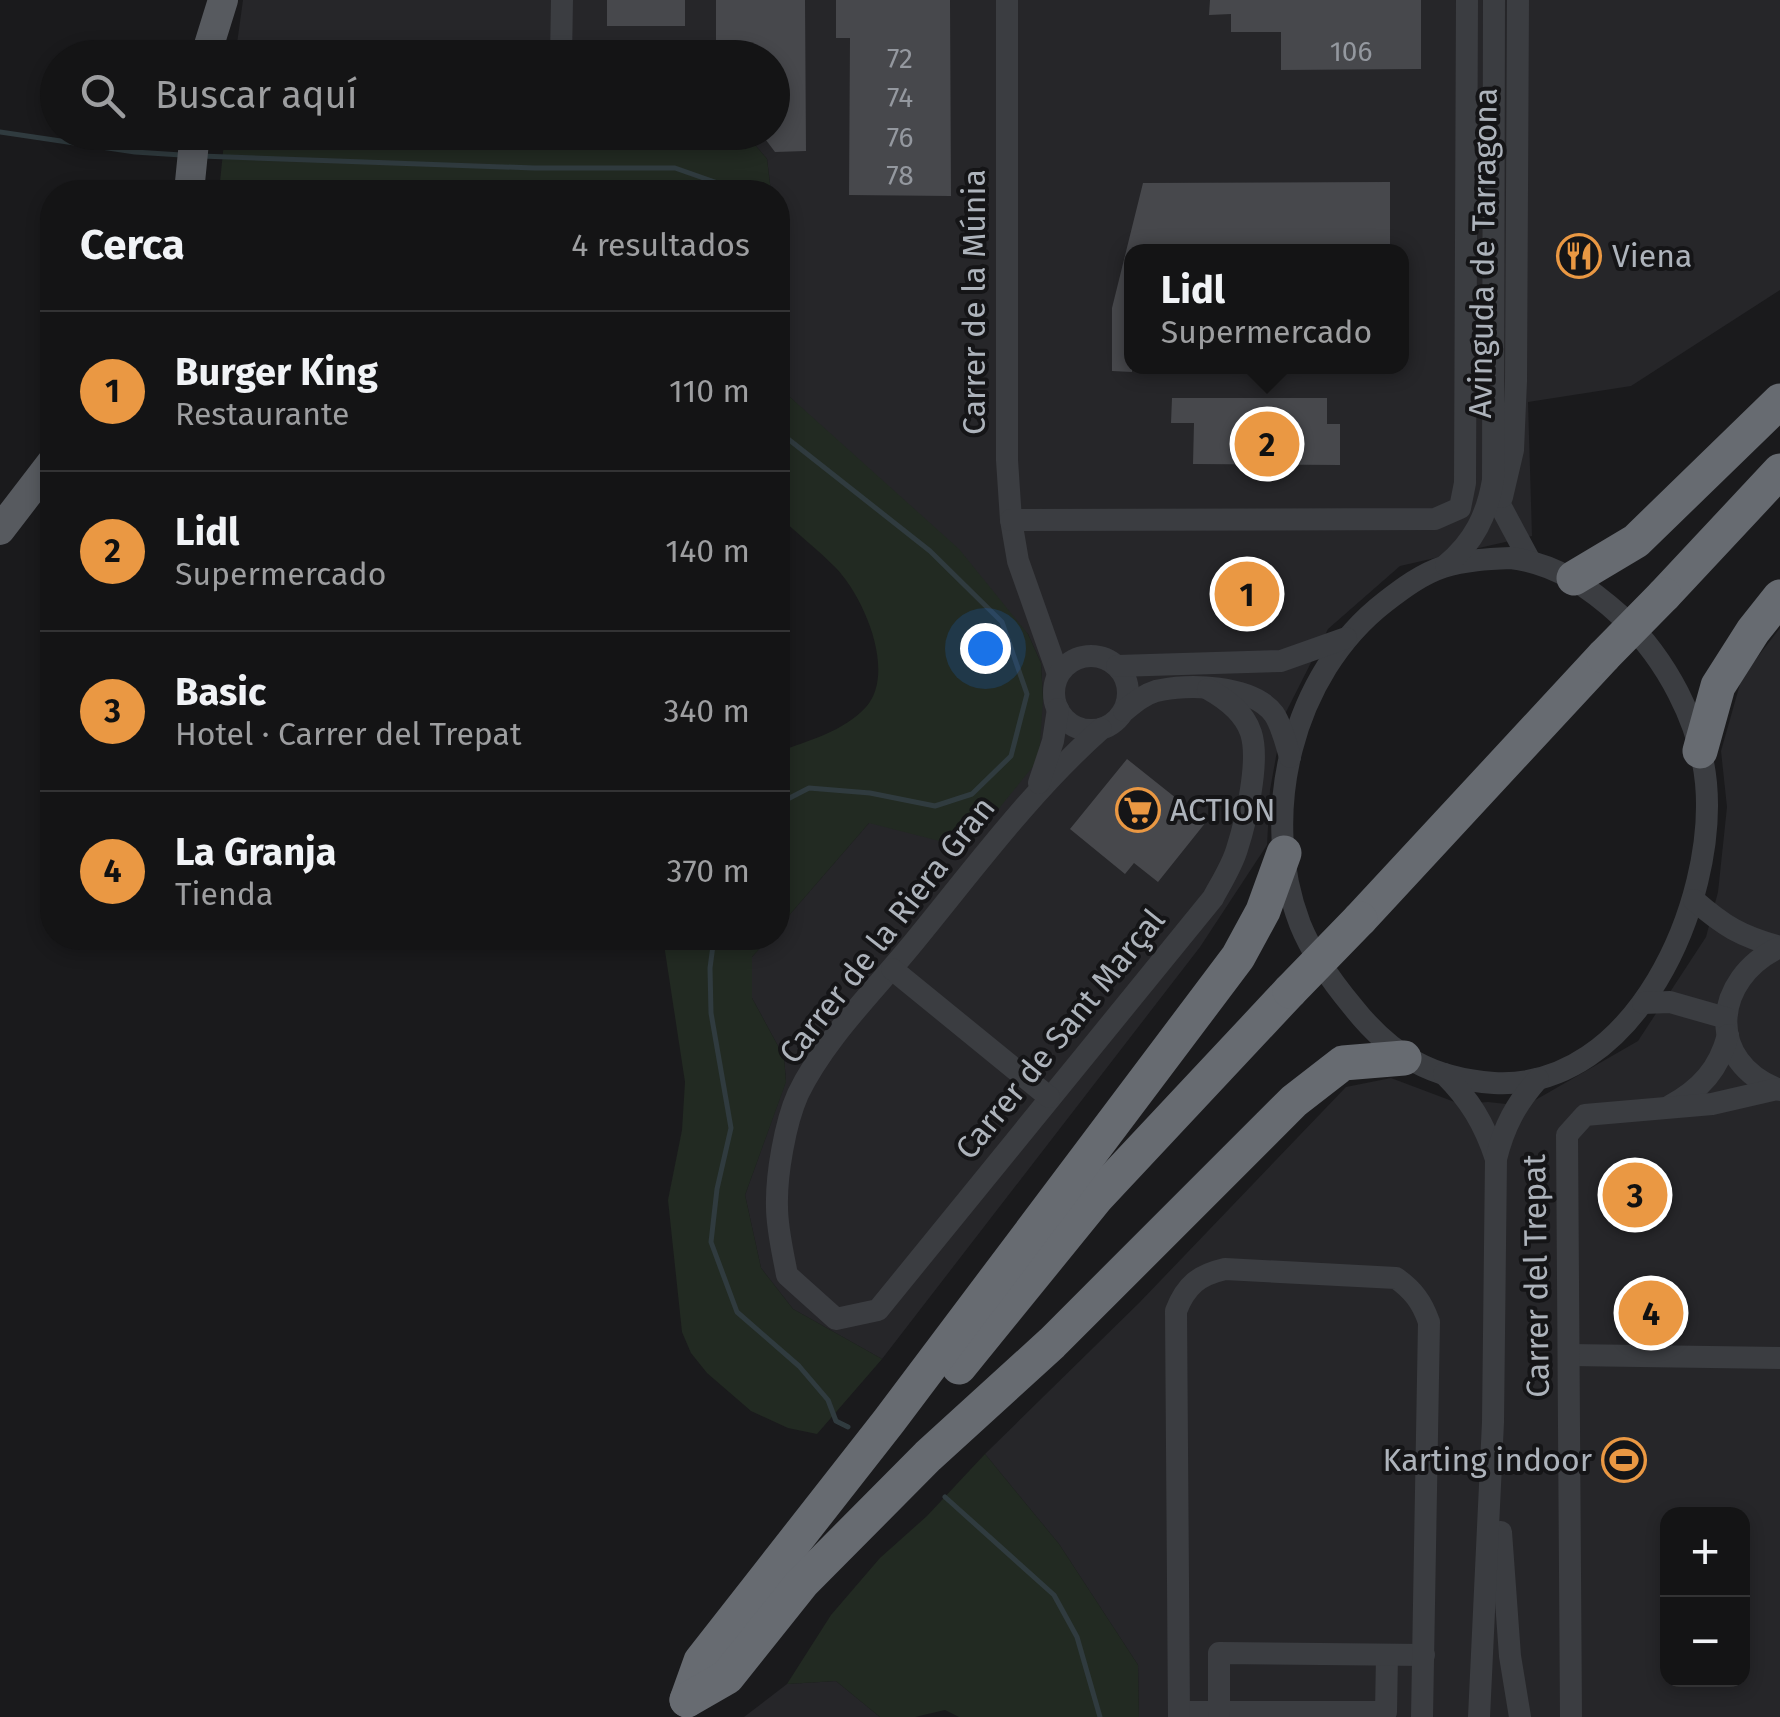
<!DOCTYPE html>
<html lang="es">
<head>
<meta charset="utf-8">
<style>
  :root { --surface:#141415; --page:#212122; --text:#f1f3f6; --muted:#9d9ea0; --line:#333334; --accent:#ea9843 }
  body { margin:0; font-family:"Fira Sans",sans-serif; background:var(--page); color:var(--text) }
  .controls { position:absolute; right:30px; bottom:30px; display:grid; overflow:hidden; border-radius:20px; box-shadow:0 5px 15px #0003 }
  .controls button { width:90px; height:90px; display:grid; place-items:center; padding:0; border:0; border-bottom:2px solid var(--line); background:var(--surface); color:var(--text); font:50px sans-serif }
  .you { position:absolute; left:985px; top:648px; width:35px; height:35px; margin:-25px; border:8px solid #fff; border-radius:50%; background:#1a73e8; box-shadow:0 0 0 15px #1a73e833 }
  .badge { display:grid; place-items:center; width:65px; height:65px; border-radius:50%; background:var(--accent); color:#111; font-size:32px; font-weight:700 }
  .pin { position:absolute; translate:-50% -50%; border:5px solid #fff; box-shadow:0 2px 10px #0006 }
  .popup { position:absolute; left:1124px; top:244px; width:285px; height:130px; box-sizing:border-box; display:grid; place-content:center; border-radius:20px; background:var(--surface); filter:drop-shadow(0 2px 8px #0005); font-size:32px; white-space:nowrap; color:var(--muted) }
  .popup b { font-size:38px; color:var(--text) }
  .popup::after { content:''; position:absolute; left:50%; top:100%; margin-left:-20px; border:20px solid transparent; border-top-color:var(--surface) }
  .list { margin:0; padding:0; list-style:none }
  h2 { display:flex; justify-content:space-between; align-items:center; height:130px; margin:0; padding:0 40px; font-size:42px }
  h2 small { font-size:32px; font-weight:400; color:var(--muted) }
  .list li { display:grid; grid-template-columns:65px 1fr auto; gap:30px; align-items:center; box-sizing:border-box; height:160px; padding:0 40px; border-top:2px solid var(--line) }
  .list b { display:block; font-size:38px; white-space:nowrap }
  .list p { margin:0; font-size:32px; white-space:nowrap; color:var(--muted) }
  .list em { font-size:32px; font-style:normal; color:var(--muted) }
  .icon { flex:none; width:55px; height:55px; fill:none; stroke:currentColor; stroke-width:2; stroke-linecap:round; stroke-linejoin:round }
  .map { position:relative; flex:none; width:1780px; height:1717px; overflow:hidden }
  .search { position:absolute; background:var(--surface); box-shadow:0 5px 15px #0003; left:40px; top:40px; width:750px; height:110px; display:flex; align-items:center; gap:25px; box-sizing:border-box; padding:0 35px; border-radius:55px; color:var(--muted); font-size:38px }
  .panel { position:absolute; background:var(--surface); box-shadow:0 5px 15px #0003; left:40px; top:180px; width:750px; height:770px; border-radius:40px }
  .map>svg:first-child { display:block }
  .built { fill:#262629; fill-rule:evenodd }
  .green { fill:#222a22 }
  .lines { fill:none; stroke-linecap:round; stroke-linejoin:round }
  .stream { stroke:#303b3f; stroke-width:5 }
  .building { fill:#47484c }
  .minor { stroke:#3b3d41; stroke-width:22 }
  .major { stroke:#575a5f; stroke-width:30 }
  .highway { stroke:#676b71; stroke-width:35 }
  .highway-bridge { stroke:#676b71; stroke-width:35 }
  .labels { text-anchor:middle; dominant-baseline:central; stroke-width:8; stroke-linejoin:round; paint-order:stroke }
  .number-label { font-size:28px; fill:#94989f }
  .street-label { font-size:32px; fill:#adb3bb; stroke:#151517 }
  .poi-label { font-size:32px; fill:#adb3bb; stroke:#151517; text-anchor:start }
</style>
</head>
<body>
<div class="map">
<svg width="1780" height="1717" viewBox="0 0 1780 1717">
  <rect width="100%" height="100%" fill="#1a1a1c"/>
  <g class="built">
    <path d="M243 0H1780V290L1631 386 1528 402 1532 536 1400 566 1328 629 1283 718 1270 790 1267 845 1200 947 882 1359 793 1309 761 1268 745 1195 786 1081 784 1057 752 998V957L769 938H778V928L869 823 1043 699 1041 663 1028 634 790 397 778 379V192H771L767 159 745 133 772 132V58H235ZM1132 252H1402V366H1132Z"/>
    <path d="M1780 628V1717H1139L1138 1665 1059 1544 985 1454 1140 1302 1346 1087 1391 1078 1460 1104 1488 1102 1525 1106 1638 1041 1706 937 1718 892 1727 807 1721 751 1742 677ZM1668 1514H1742V1680H1668Z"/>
    <polygon points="836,1681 880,1717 744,1717 787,1684"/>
  </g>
  <g class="green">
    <polygon points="225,132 745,133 767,159 771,192 611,192 517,187 385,192 219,192"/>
    <path d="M778 379 790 397 959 549 1028 634 1041 663 1043 699 1039 759 967 848 869 823 778 928V752C807 741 845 731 866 707 897 672 863 595 835 567 817 549 797 533 778 516Z"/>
    <polygon points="663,938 769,938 752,957 752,998 784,1057 786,1082 745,1195 761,1268 793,1309 882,1359 817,1434 788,1428 751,1411 707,1373 691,1353 682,1332 668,1200 682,1130 685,1082"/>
    <polygon points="985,1454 1059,1544 1138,1665 1139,1717 959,1717 945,1710 915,1717 880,1717 836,1681 787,1684 831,1615 880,1558 927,1516"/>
  </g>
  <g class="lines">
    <g class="stream">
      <polyline points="0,132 135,152 181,155"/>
      <polyline points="201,156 534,168 675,168 729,187 734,192"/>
      <polyline points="778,431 930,551 1002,622 1027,694 1011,756 972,794 935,806 870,793 809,788 778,804"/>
      <polyline points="714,938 710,968 711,1013 731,1128 717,1189 711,1242 737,1312 799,1366 828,1400 836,1421 848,1427"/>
      <polyline points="945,1497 1054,1595 1077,1637 1100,1717"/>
    </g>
  </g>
  <g class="building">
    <rect x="607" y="0" width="78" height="26"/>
    <polygon points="716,0 805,0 806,151 775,152 760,132 772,132 772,58 716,58"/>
    <polygon points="836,0 950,0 951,196 849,195 850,38 836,38"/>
    <polygon points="1210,0 1421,0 1421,69 1281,70 1281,32 1231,32 1231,14 1209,15"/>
    <polygon points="1390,182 1390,252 1132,252 1132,372 1112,371 1112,308 1143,183"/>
    <polygon points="1172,398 1327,398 1327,424 1340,424 1340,465 1193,464 1194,423 1171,423"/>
    <polygon points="1231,559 1265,560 1264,624 1233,624 1232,599 1229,599 1226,590 1227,565 1231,565"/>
    <polygon points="1127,759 1206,822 1158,882 1134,863 1125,874 1070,829"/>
  </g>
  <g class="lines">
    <g class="minor">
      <polyline points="1007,0 1007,460 1011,520 1018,561 1058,674"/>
      <polyline points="561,58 562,0"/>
      <polyline points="1494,483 1500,505 1530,561"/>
      <polyline points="1502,497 1513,450 1516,381 1518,0"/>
      <polyline points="1011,520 1435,519 1460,508 1465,483 1467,0"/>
      <path d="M1511 558C1556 564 1589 587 1622 617 1666 659 1700 722 1706 783 1717 902 1635 1091 1494 1083 1432 1079 1391 1055 1353 1007 1333 983 1312 954 1300 924 1258 814 1292 674 1385 602 1403 588 1422 574 1443 567 1465 560 1488 559 1511 558Z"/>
      <path d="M1446 565C1474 542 1487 515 1493 480L1494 0"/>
      <circle cx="1091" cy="693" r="37"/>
      <polyline points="1117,666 1281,661 1346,638"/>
      <path d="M1124 711C1134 703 1143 695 1156 691 1187 683 1253 685 1274 714 1282 726 1286 743 1290 757"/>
      <path d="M1101 729C1028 794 970 874 909 948 871 994 824 1040 798 1094 785 1123 776 1176 777 1207 777 1229 783 1253 787 1275L836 1319 878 1310 1213 898C1221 883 1232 866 1237 849 1246 821 1260 761 1251 733 1244 712 1226 699 1208 689"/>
      <polyline points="1039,783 1053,741 1058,709"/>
      <path d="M1694 900C1724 926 1740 936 1780 947"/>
      <path d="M1780 947C1712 979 1705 1062 1780 1090"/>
      <polyline points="892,969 1049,1097"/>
      <polyline points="1643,1003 1670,1002 1726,1018"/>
      <path d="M1444 1074C1470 1100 1484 1123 1496 1159"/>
      <path d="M1670 1106C1701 1089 1719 1069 1728 1035"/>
      <polyline points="1570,1355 1780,1358"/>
      <polyline points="1501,1532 1510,1656 1520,1717"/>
      <polyline points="1179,1712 1386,1712 1387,1655"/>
      <polyline points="1219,1712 1219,1653 1424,1655"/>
      <path d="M1179 1717 1176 1311C1186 1285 1199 1275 1225 1269L1396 1278C1413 1290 1422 1302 1429 1322L1422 1717"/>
      <path d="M1479 1717 1493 1422 1496 1159C1504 1126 1516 1104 1538 1079"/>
      <polyline points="1571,1717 1567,1135 1585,1115 1712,1104 1777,1089"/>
    </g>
    <g class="major">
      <polyline points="205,58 223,0"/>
      <polyline points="189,192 195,132"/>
      <polyline points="0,530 52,462"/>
    </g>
    <g class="highway">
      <polyline points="1574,578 1636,541 1780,401"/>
      <polyline points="1664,595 1780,471"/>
      <polyline points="1700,751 1718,686 1753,631 1780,597"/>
      <polyline points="1360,919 1604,656"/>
      <polyline points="959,1367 1097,1197 1290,991"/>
      <polyline points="687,1700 701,1661 889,1421 1238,957 1263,911 1284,853"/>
      <polyline points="687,1700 727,1677 802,1583 928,1456 1052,1343 1294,1101 1343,1063 1404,1058"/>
    </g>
    <g class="highway-bridge">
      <polyline points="1604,656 1664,595"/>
      <polyline points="1290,991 1360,919"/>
    </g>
  </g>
  <defs>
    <g id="restaurant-ring" transform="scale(2.25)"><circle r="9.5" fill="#151517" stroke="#ea9843" stroke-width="1.5"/><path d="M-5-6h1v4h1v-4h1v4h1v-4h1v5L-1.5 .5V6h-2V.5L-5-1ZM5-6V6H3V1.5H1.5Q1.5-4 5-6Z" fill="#ea9843"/></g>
    <g id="supermarket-ring" transform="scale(2.25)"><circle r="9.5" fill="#151517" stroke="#ea9843" stroke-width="1.5"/><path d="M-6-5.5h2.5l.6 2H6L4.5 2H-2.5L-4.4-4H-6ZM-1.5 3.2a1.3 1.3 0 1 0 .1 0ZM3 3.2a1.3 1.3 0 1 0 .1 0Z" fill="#ea9843"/></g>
    <g id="stadium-ring" transform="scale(2.25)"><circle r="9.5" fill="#151517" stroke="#ea9843" stroke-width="1.5"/><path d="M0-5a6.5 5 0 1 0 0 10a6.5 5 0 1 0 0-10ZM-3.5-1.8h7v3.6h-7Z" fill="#ea9843"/></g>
  </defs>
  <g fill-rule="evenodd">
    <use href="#restaurant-ring" x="1579" y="256"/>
    <use href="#supermarket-ring" x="1138" y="810"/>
    <use href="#stadium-ring" x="1624" y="1460"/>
  </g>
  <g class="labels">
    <g class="number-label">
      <text x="1351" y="51">106</text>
      <text x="900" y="58">72</text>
      <text x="900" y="97">74</text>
      <text x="900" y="137">76</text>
      <text x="900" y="175">78</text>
    </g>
    <g class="street-label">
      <text transform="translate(1483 253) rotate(-89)">Avinguda de Tarragona</text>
      <text transform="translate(974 302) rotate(-90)">Carrer de la Múnia</text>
      <text transform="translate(887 930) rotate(-52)">Carrer de la Riera Gran</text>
      <text transform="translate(1060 1034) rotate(-51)">Carrer de Sant Marçal</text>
      <text transform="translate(1536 1276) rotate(-91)">Carrer del Trepat</text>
    </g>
    <g class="poi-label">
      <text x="1612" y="256">Viena</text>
      <text x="1170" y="810">ACTION</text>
      <text x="1592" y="1460" text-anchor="end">Karting indoor</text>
    </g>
  </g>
</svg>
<div class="controls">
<button>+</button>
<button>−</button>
</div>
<div class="you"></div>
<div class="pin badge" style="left:1247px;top:594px">1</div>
<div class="pin badge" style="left:1267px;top:444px">2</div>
<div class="popup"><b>Lidl</b>Supermercado</div>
<div class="pin badge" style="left:1635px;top:1195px">3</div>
<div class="pin badge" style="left:1651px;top:1313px">4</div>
<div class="search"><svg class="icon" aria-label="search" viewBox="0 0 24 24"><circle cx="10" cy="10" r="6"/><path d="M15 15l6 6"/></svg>Buscar aquí</div>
<section class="panel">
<h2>Cerca<small>4 resultados</small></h2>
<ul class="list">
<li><span class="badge">1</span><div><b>Burger King</b><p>Restaurante</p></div><em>110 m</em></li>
<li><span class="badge">2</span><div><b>Lidl</b><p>Supermercado</p></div><em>140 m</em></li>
<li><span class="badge">3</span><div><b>Basic</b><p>Hotel · Carrer del Trepat</p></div><em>340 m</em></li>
<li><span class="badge">4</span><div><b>La Granja</b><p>Tienda</p></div><em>370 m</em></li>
</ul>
</section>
</div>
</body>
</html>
